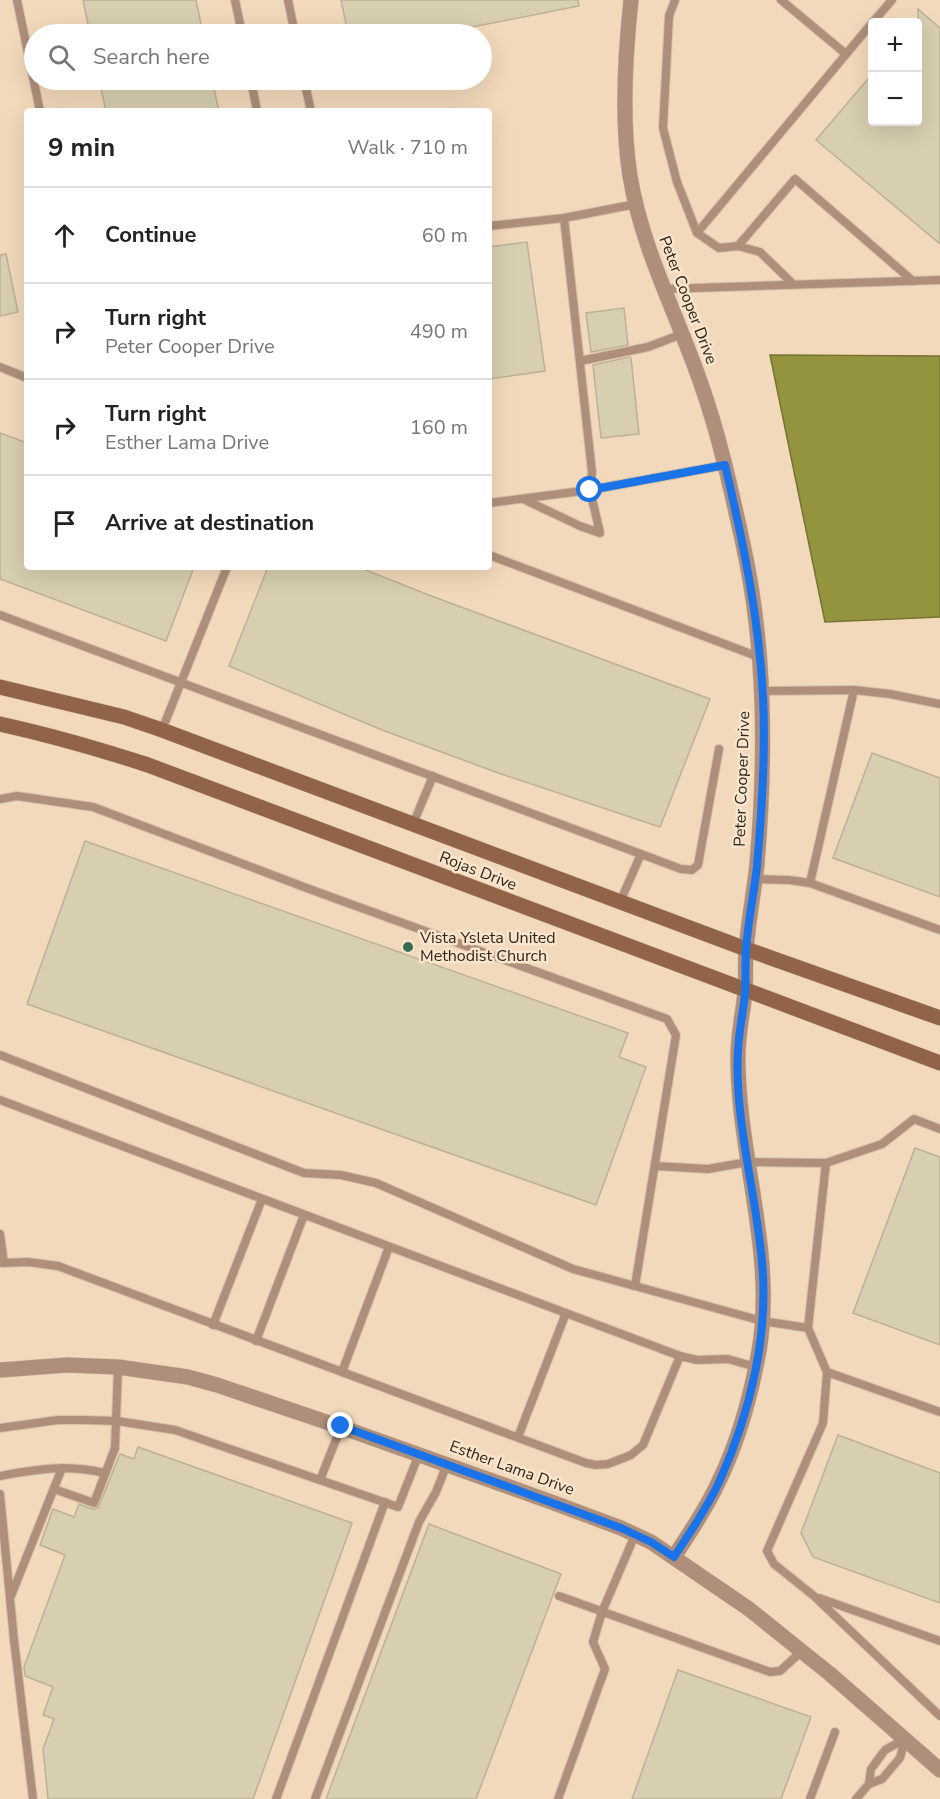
<!DOCTYPE html>
<html lang="en">
<head>
<meta charset="utf-8">
<style>
  :root { --surface:#fff; --page:#f2f2f2; --text:#222; --muted:#767676; --line:#e0e0e0 }
  body { margin:0; font-family:"Nunito Sans",sans-serif; background:var(--page); color:var(--text) }
  .controls { position:absolute; right:18px; top:18px; display:grid; overflow:hidden; border-radius:6px; box-shadow:0 6px 24px #0002 }
  .controls button { width:54px; height:54px; display:grid; place-items:center; padding:0; border:0; border-bottom:2px solid var(--line); background:var(--surface); color:var(--text); font:30px sans-serif }
  .stop { position:absolute; width:18px; height:18px; margin:-14px; border:4px solid #1a73e8; border-radius:50%; background:#fff }
  .stop.end { background:#1a73e8; border-color:#fff; box-shadow:0 2px 6px #0008 }
  .list { margin:0; padding:0; list-style:none }
  h2 { display:flex; justify-content:space-between; align-items:center; height:78px; margin:0; padding:0 24px; font-size:26px }
  h2 small { font-size:20px; font-weight:400; color:var(--muted) }
  .list li { display:grid; grid-template-columns:39px 1fr auto; gap:18px; align-items:center; box-sizing:border-box; height:96px; padding:0 24px; border-top:2px solid var(--line) }
  .list b { display:block; font-size:22px; white-space:nowrap }
  .list p { margin:0; font-size:20px; white-space:nowrap; color:var(--muted) }
  .list em { font-size:20px; font-style:normal; color:var(--muted) }
  .icon { flex:none; width:33px; height:33px; fill:none; stroke:currentColor; stroke-width:2; stroke-linecap:round; stroke-linejoin:round }
  .map { position:relative; flex:none; width:940px; height:1799px; overflow:hidden }
  .search { position:absolute; background:var(--surface); box-shadow:0 6px 24px #0002; left:24px; top:24px; width:468px; height:66px; display:flex; align-items:center; gap:15px; box-sizing:border-box; padding:0 21px; border-radius:33px; color:var(--muted); font-size:22px }
  .panel { position:absolute; background:var(--surface); box-shadow:0 6px 24px #0002; left:24px; top:108px; width:468px; height:462px; border-radius:6px }
  .map>svg:first-child { display:block }
  .built { fill:#f3d9bb; fill-rule:evenodd }
  .water { fill:#94943f; stroke:#757334; stroke-width:1.5 }
  .building { fill:#d8ceb1; stroke:#bbb195; stroke-width:1.5 }
  .lines { fill:none; stroke-linecap:round; stroke-linejoin:round }
  .service-casing { stroke:#d4c2ac; stroke-width:10 }
  .tertiary-casing { stroke:#d4c2ac; stroke-width:16 }
  .secondary-casing { stroke:#d4c2ac; stroke-width:16 }
  .service { stroke:#af8f7b; stroke-width:8 }
  .tertiary { stroke:#af8f7b; stroke-width:15 }
  .secondary { stroke:#926447; stroke-width:15 }
  .route { stroke:#1a73e8; stroke-width:8 }
  .poi-dot { fill:#346c54; stroke:#f9e4cc; stroke-width:2 }
  .labels { text-anchor:middle; dominant-baseline:central; stroke-width:5; stroke-linejoin:round; paint-order:stroke }
  .street-label { font-size:16px; fill:#2d261c; stroke:#f9e4cc }
  .poi-label { font-size:16px; fill:#2d261c; stroke:#f9e4cc; text-anchor:start }
</style>
</head>
<body>
<div class="map">
<svg width="940" height="1799" viewBox="0 0 940 1799">
  <rect width="100%" height="100%" fill="#f9e4cc"/>
  <path class="built" d="M0 0H940V1799H0ZM872 22H918V122H872ZM34 34H482V80H34ZM27 111H489V567H27Z"/>
  <polygon class="water" points="770,355 940,356 940,617 825,622"/>
  <g class="building">
    <polygon points="83,0 196,0 203,34 90,34"/>
    <polygon points="341,0 578,0 579,6 437,34 348,34"/>
    <polygon points="918,9 940,28 940,244 816,140 873,73 873,122 918,122"/>
    <polygon points="99,80 212,80 219,111 106,111"/>
    <polygon points="527,242 545,371 489,379 489,247"/>
    <polygon points="6,254 18,312 0,316 0,255"/>
    <polygon points="624,308 628,345 591,352 586,313"/>
    <polygon points="629,357 631,358 639,434 601,438 593,365"/>
    <polygon points="0,433 27,443 27,567 194,567 166,641 0,579"/>
    <polygon points="268,567 358,567 434,597 710,699 660,827 501,774 382,730 229,666"/>
    <polygon points="872,753 940,778 940,897 833,858"/>
    <polygon points="85,841 628,1033 619,1057 646,1067 596,1205 27,1004"/>
    <polygon points="915,1148 940,1157 940,1345 853,1313"/>
    <polygon points="838,1435 940,1473 940,1603 813,1557 801,1533"/>
    <polygon points="138,1447 352,1523 253,1799 48,1799 43,1749 54,1719 43,1715 53,1687 25,1676 24,1667 65,1555 40,1545 53,1509 74,1517 79,1504 92,1509 98,1508 120,1454 134,1459"/>
    <polygon points="429,1524 561,1574 476,1799 326,1799"/>
    <polygon points="678,1670 811,1717 781,1799 632,1799"/>
  </g>
  <g class="lines">
    <g class="service-casing">
      <g id="service">
        <polyline points="17,0 40,111"/>
        <polyline points="235,0 242,34"/>
        <polyline points="288,0 295,34"/>
        <polyline points="675,0 669,16 663,128 677,182 697,233 719,248 738,246 760,252 793,284"/>
        <polyline points="781,0 846,54"/>
        <polyline points="873,22 892,0"/>
        <polyline points="251,80 257,111"/>
        <polyline points="304,80 311,111"/>
        <polyline points="564,218 636,204"/>
        <polyline points="489,226 564,218 592,472 590,490 489,503"/>
        <polyline points="697,233 872,23"/>
        <polyline points="738,246 795,179 913,281"/>
        <polyline points="664,289 940,280"/>
        <polyline points="580,361 648,347 682,334"/>
        <polyline points="0,367 27,378"/>
        <polyline points="523,499 580,526 600,533 590,490 725,465"/>
        <polyline points="489,555 759,657"/>
        <polyline points="0,615 681,869 692,870 698,865 719,749"/>
        <polyline points="854,690 890,694 940,704"/>
        <polyline points="763,691 854,690 810,883"/>
        <polyline points="162,730 227,567"/>
        <polyline points="0,799 17,796 93,807 312,890 667,1019 676,1035 635,1286"/>
        <polyline points="413,824 433,776"/>
        <polyline points="755,879 789,880 810,883 940,930"/>
        <polyline points="620,902 641,854"/>
        <polyline points="0,1055 304,1173 341,1175 376,1183 573,1269 762,1321 808,1328 826,1163"/>
        <polyline points="0,1100 680,1356 697,1360 728,1359 756,1367"/>
        <polyline points="655,1166 708,1169 748,1162 826,1163 882,1144 914,1119 940,1129"/>
        <polyline points="0,1234 4,1263"/>
        <polyline points="0,1263 28,1262 58,1266 586,1463 596,1465 608,1464 631,1455 643,1445 680,1356"/>
        <polyline points="213,1325 262,1199"/>
        <polyline points="808,1328 827,1372 823,1423 767,1551 774,1564 814,1596 940,1716"/>
        <polyline points="256,1341 304,1215"/>
        <polyline points="342,1372 389,1247"/>
        <polyline points="827,1372 940,1412"/>
        <polyline points="0,1428 58,1420 85,1420 117,1421 175,1430 398,1507 419,1454"/>
        <polyline points="518,1437 566,1313"/>
        <path d="M0 1476C36 1469 69 1464 105 1473"/>
        <polyline points="320,1480 341,1427"/>
        <polyline points="54,1489 94,1503 115,1448 118,1367"/>
        <polyline points="0,1494 14,1640 33,1799"/>
        <polyline points="11,1596 62,1468"/>
        <polyline points="559,1596 770,1672 780,1671 802,1651"/>
        <polyline points="819,1598 940,1641"/>
        <polyline points="869,1784 871,1769 885,1750 905,1739"/>
        <polyline points="276,1799 385,1502"/>
        <polyline points="315,1799 419,1522 436,1492 447,1464"/>
        <polyline points="558,1799 605,1669 593,1642 602,1612 635,1535"/>
        <polyline points="810,1799 835,1732"/>
        <polyline points="856,1799 869,1784 882,1779 900,1758 905,1739"/>
      </g>
    </g>
    <g class="tertiary-casing">
      <g id="tertiary">
        <path d="M631 0C625 56 621 120 630 176 642 249 676 312 700 381 719 434 731 489 743 544 766 649 766 757 757 864 754 893 748 922 746 951 745 965 746 978 745 992 743 1013 738 1034 738 1055 737 1154 776 1252 759 1351 751 1395 739 1440 719 1481 707 1508 690 1532 674 1557"/>
        <polyline points="0,1370 67,1365 118,1367 188,1377 217,1385 341,1427 554,1503 621,1528 651,1542 749,1609 830,1674 940,1770"/>
      </g>
    </g>
    <g class="secondary-casing">
      <g id="secondary">
        <polyline points="0,687 124,717 162,730 746,949 940,1018"/>
        <path d="M0 724C50 735 99 749 148 765L940 1063"/>
      </g>
    </g>
    <use href="#service" class="service"/>
    <use href="#tertiary" class="tertiary"/>
    <use href="#secondary" class="secondary"/>
  </g>
  <g class="lines">
    <path class="route" d="M341 1426 621 1528 651 1542 674 1557C690 1532 708 1507 720 1480 750 1413 769 1336 762 1262 756 1193 734 1118 738 1050 739 1031 743 1013 745 994 746 979 745 964 746 949 748 921 754 894 757 866 762 810 766 753 763 697 759 618 743 541 725 465L590 490"/>
  </g>
  <circle class="poi-dot" cx="408" cy="947" r="6"/>
  <g class="labels">
    <g class="street-label">
      <text transform="translate(688 300) rotate(69)">Peter Cooper Drive</text>
      <text transform="translate(742 779) rotate(-88)">Peter Cooper Drive</text>
      <text transform="translate(478 871) rotate(21)">Rojas Drive</text>
      <text transform="translate(512 1468) rotate(20)">Esther Lama Drive</text>
    </g>
    <g class="poi-label">
      <text x="420" y="938">Vista Ysleta United<tspan x="420" dy="18">Methodist Church</tspan></text>
    </g>
  </g>
</svg>
<div class="controls">
<button>+</button>
<button>−</button>
</div>
<div class="stop" style="left:590px;top:490px"></div>
<div class="stop end" style="left:341px;top:1426px"></div>
<div class="search"><svg class="icon" aria-label="search" viewBox="0 0 24 24"><circle cx="10" cy="10" r="6"/><path d="M15 15l6 6"/></svg>Search here</div>
<section class="panel">
<h2>9 min<small>Walk · 710 m</small></h2>
<ul class="list">
<li><svg class="icon" aria-label="ahead" viewBox="0 0 24 24"><path d="M12 20V5M6 11l6-6 6 6"/></svg><div><b>Continue</b></div><em>60 m</em></li>
<li><svg class="icon" aria-label="right" viewBox="0 0 24 24"><path d="M7 20v-9h11M14 6l5 5-5 5"/></svg><div><b>Turn right</b><p>Peter Cooper Drive</p></div><em>490 m</em></li>
<li><svg class="icon" aria-label="right" viewBox="0 0 24 24"><path d="M7 20v-9h11M14 6l5 5-5 5"/></svg><div><b>Turn right</b><p>Esther Lama Drive</p></div><em>160 m</em></li>
<li><svg class="icon" aria-label="arrive" viewBox="0 0 24 24"><path d="M6 21V4h12l-3 4 3 4H6"/></svg><div><b>Arrive at destination</b></div></li>
</ul>
</section>
</div>
</body>
</html>
